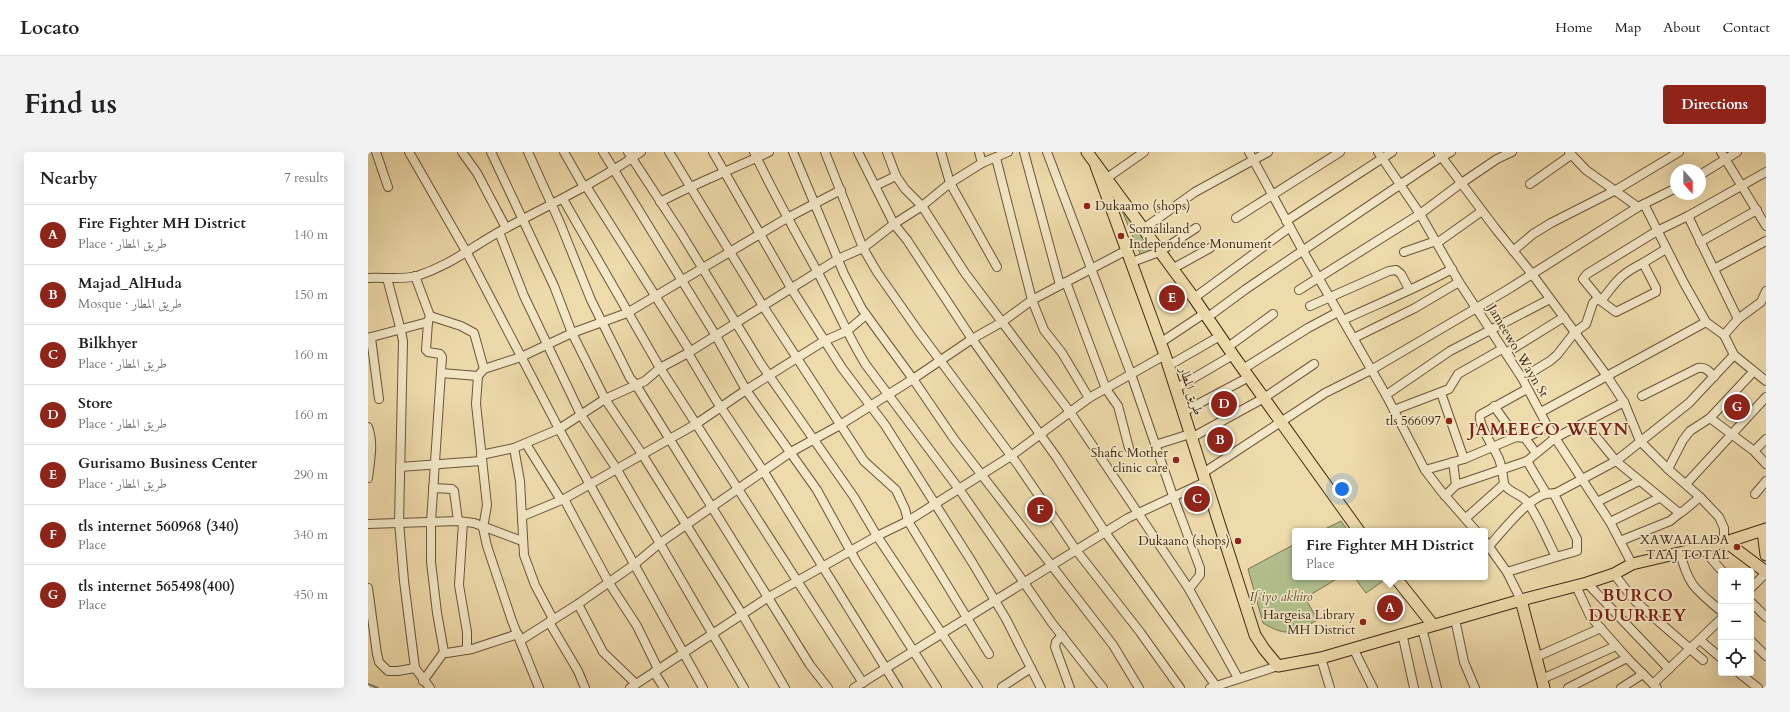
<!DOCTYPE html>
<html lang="en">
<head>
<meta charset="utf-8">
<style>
  :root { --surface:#fff; --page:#f2f2f2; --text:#202124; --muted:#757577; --line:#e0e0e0; --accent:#8f2418 }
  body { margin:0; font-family:Cardo,Amiri,serif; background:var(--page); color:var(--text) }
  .controls { position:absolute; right:12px; bottom:12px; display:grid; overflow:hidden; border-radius:4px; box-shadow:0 4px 16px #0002 }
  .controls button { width:36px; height:36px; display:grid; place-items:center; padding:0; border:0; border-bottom:1px solid var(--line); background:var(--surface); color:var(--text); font:20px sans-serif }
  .compass { position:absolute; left:1302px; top:12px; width:36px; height:36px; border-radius:50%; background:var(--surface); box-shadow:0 4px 16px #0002; rotate:159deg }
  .you { position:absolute; left:974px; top:337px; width:14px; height:14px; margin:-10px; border:3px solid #fff; border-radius:50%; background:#1a73e8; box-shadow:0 0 0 6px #1a73e833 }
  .badge { display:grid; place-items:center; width:26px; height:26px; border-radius:50%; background:var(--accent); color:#fff; font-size:13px; font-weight:700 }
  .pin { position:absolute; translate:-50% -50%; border:2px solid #fff; box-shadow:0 1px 4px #0006 }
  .popup { position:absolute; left:924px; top:376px; width:196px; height:52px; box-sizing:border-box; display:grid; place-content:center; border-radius:4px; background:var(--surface); filter:drop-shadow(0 1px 3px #0005); font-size:13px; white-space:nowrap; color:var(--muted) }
  .popup b { font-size:15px; color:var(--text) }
  .popup::after { content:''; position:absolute; left:50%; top:100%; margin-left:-8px; border:8px solid transparent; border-top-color:var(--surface) }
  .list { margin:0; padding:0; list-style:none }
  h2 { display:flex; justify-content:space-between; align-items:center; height:52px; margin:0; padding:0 16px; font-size:17px }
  h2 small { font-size:13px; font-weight:400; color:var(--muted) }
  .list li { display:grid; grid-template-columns:26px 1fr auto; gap:12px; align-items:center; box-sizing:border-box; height:60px; padding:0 16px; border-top:1px solid var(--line) }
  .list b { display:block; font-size:15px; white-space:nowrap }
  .list p { margin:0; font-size:13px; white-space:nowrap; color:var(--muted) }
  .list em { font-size:13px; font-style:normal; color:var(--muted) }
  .icon { flex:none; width:22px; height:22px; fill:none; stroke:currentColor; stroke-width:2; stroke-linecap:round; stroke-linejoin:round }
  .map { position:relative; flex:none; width:1398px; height:536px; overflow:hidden; border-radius:4px }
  header { display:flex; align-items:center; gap:24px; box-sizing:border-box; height:56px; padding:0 20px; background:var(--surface); border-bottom:1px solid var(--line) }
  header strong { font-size:19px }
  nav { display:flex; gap:22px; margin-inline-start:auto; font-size:14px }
  .intro { display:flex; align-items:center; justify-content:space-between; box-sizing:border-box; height:96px; padding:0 24px }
  h1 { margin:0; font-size:28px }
  .button { padding:10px 18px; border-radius:4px; background:var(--accent); color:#fff; font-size:14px; font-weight:700 }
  main { display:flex; gap:24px; padding:0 24px }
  aside { flex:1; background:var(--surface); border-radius:4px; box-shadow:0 4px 16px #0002 }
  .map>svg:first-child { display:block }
  .green { fill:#b2c18e; stroke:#7a7450 }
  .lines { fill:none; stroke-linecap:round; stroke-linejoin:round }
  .stream { stroke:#76806b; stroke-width:2 }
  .minor-casing { stroke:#6c5439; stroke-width:10 }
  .major-casing { stroke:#412713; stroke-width:13 }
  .minor { stroke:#f4e8c8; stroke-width:8 }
  .major { stroke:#eedbab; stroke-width:11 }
  .poi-dot { fill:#8f2418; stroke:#f4e8c8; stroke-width:1.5 }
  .labels { text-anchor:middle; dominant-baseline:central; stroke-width:3.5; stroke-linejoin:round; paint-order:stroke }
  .poi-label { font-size:13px; fill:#412713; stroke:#f4e8c8; text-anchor:end }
  .street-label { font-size:13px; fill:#412713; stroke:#f4e8c8 }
  .park-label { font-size:13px; font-style:italic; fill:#5d4e32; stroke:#f4e8c8 }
  .district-label { font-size:17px; font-weight:bold; letter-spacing:1px; fill:#7a1f14; stroke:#f4e8c8 }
</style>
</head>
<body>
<header>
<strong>Locato</strong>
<nav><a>Home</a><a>Map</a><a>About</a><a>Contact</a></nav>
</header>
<div class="intro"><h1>Find us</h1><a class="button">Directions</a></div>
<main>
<aside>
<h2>Nearby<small>7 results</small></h2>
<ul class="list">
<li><span class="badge">A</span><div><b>Fire Fighter MH District</b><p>Place · طريق المطار</p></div><em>140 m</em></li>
<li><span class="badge">B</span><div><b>Majad_AlHuda</b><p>Mosque · طريق المطار</p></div><em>150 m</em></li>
<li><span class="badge">C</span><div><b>Bilkhyer</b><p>Place · طريق المطار</p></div><em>160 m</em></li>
<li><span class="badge">D</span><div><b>Store</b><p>Place · طريق المطار</p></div><em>160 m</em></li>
<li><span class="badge">E</span><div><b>Gurisamo Business Center</b><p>Place · طريق المطار</p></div><em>290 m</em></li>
<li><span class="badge">F</span><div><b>tls internet 560968 (340)</b><p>Place</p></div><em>340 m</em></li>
<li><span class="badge">G</span><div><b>tls internet 565498(400)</b><p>Place</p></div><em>450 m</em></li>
</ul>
</aside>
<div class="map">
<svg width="1398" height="536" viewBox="0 0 1398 536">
  <rect width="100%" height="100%" fill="#eedbab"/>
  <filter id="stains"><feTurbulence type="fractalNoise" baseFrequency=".005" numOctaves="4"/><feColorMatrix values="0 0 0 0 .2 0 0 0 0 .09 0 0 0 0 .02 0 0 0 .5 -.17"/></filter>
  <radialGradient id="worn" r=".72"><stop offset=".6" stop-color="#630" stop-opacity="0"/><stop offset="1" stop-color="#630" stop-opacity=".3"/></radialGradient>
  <g class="green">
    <polygon points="752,54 786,98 773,104"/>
    <polygon points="973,369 980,379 953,379"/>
    <path d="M927 392V425H972L937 446 950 468C944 470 941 474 936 477 921 484 908 479 895 471L880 417Z"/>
    <polygon points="986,425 1012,425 1015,429 998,441"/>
  </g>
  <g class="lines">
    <polyline class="stream" points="0,532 10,536"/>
    <g class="minor-casing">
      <g id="minor">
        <polyline points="8,0 20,35"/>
        <polyline points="41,0 99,101 191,277 335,536"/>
        <polyline points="94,0 109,21 138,76"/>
        <polyline points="123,0 186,134 204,181 237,247 274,302 374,462 417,536"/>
        <polyline points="160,0 192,71 223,148 262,226 268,233 442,513 460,536"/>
        <polyline points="196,0 216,35"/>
        <polyline points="235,0 348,184 378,238 449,338 488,409 569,536"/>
        <polyline points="260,0 313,81 393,212 486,345 509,384 610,536"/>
        <polyline points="301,0 395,154 496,309 528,338 537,357 540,369 621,502"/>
        <polyline points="345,0 423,136 474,216 517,273 604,410 638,467 673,536"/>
        <path d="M386 0C405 41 427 79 449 119 466 150 479 183 498 213L591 337 684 471 735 536"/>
        <polyline points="425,0 476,122 494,157 545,227 586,287 745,493 771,536"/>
        <polyline points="457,0 495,96 509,120 551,180 650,313 708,398 772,480 812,536"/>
        <polyline points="490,0 526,72 539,88 604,187 689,306 737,380 848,534"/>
        <polyline points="519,0 528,24 537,37 554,54 597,121 702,260 770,361 821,437 870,526"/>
        <polyline points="573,0 582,31 629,115"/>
        <polyline points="611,0 614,11"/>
        <polyline points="656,0 692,133"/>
        <polyline points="679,0 763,222 805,344 832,416 832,423 821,437"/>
        <polyline points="881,0 935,99 1018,243 1057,318 1073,339 1108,379"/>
        <polyline points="1010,0 1052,62 1091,130 1154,226 1180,275 1242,370 1264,412"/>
        <polyline points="1070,0 1127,76 1164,122 1239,224 1256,250 1272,289 1300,317 1332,345 1351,365 1356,376 1356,389"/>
        <polyline points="1201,0 1218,18 1270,55"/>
        <polyline points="1353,0 1398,74"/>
        <polyline points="628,6 664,148 676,178 694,201 721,246"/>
        <polyline points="1332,23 1369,0"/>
        <polyline points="739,26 776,0"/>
        <polyline points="1162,32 1203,3"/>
        <polyline points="218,34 322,199"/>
        <polyline points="507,34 528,24"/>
        <polyline points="195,47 292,216 495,531"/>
        <path d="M292 50C328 31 365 17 401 0"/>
        <polyline points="1276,52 1316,131 1338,170 1356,183 1366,203 1398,229"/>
        <polyline points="1320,64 1370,167"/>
        <polyline points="868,66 972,0"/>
        <polyline points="918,69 1024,0"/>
        <polyline points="775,77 827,40 900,0"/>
        <polyline points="131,80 156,144 213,263 248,316 376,536"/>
        <polyline points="1332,90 1389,58"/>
        <polyline points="1069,91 1114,59"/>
        <polyline points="1145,99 1165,82 1183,71 1248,38 1311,0"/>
        <polyline points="1036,100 1068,89"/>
        <polyline points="764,110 791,100 828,76"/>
        <polyline points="1275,111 1298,97"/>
        <polyline points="804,117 842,96"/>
        <polyline points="1346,117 1398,89"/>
        <polyline points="47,124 62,164 60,170 58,198 60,200 72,202 74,205 63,370 63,410 69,461 76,500"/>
        <path d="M0 126C16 125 33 128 49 124 86 112 107 92 140 75 185 51 231 29 273 0"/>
        <polyline points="19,126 33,179 35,189 31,370 36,429 47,516 62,536"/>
        <polyline points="698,130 738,237 750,254 761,296"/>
        <polyline points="931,138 1052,62 1092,32 1129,7 1144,0"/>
        <polyline points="826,146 922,75"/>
        <path d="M1233 149C1249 129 1251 123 1275 111L1288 136V140L1248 160 1233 149 1215 127 1219 122 1289 79 1320 64 1398 20"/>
        <polyline points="942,154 1021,119 1028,118 1033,122 1041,137"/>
        <polyline points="62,164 93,174 106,181 116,217"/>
        <polyline points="840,165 878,137 1073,5 1083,0"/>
        <path d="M975 168C1012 151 1049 136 1084 117"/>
        <polyline points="1356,183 1370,167 1393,150 1398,139"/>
        <polyline points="0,186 60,170"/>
        <polyline points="3,186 11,247"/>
        <polyline points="986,186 1047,156 1091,130"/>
        <polyline points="792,191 837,161"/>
        <polyline points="860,195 905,162"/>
        <polyline points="320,201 348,248 396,320 530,536"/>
        <polyline points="1138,201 1196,165"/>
        <polyline points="800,214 852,184"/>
        <polyline points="875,217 940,176 970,160"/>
        <polyline points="73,221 110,224"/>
        <polyline points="1154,226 1182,209 1189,203 1207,180 1218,172 1225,151 1230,146"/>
        <polyline points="807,237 865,203"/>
        <polyline points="1073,241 1096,307"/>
        <polyline points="1018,243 1082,199 1182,147"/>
        <path d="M1274 244 1330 216C1338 215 1341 219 1346 225"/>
        <polyline points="1126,254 1148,285"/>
        <polyline points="1026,258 1081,237 1090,222 1134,197"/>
        <polyline points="815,260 881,225"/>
        <polyline points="1173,260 1338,170"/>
        <polyline points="1342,266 1386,299 1398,312"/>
        <polyline points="1217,271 1248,309 1310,360 1314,360 1332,345"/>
        <path d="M0 275C6 292 2 308 0 326"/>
        <polyline points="823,286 896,246 946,212"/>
        <polyline points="1157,286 1168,301"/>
        <polyline points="158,292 193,348"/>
        <polyline points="787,293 822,282"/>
        <polyline points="146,296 152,329 156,403 167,433 185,467"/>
        <polyline points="1386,299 1398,287"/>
        <polyline points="113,303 146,296 191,277 237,247 277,229 292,216 320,201 470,107 495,96 526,72 554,54 582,31 614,11 640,0"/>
        <polyline points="1159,309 1178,341"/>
        <polyline points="1085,310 1088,333"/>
        <polyline points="32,315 113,309"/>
        <polyline points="1300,317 1315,288 1322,279 1342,266 1385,220"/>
        <polyline points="1057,318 1096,307 1148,285 1157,286 1180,275"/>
        <polyline points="835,321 957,241 1003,218 1139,138 1270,55 1308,36"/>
        <path d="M1136 332C1142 342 1153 341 1160 351 1171 367 1179 387 1188 405L1139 420"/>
        <polyline points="1318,332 1398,245"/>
        <polyline points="65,336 84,337 86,339 90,369"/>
        <polyline points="1186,342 1209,387 1209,399 1188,405"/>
        <polyline points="1387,342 1398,329"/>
        <polyline points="1077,344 1088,333 1159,309 1187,286 1256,250"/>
        <polyline points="196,347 241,431 269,474 290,517"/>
        <polyline points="1229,350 1271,329"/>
        <polyline points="155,364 196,347 328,272 378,238 456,189 479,179 498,163"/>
        <path d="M1098 366 1136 332C1135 323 1134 315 1131 307 1126 295 1110 274 1112 263L1159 237"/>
        <polyline points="95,370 91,433 99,480 99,498"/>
        <polyline points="1242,370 1291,346"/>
        <polyline points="0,372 90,369 106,371 154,389"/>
        <polyline points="1117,389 1139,420 1153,448"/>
        <polyline points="1252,389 1302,369 1312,361"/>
        <path d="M1121 394C1134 380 1160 346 1178 342 1183 341 1186 342 1190 340L1248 309 1321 251 1366 203"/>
        <polyline points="1333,395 1354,419"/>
        <path d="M1312 400C1320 433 1327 437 1353 459"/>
        <polyline points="1246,422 1267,449 1335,508"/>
        <polyline points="1219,431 1301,517"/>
        <polyline points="1208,434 1222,464 1259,506 1289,536"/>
        <polyline points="0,436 9,502 11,510 20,519 30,519 47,516"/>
        <polyline points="1383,436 1398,421"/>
        <polyline points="1383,450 1398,465"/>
        <polyline points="210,452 235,500 268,532"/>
        <polyline points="1087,467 1096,510 1107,536"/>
        <polyline points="181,470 210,519 217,536"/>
        <polyline points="1054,476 1069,536"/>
        <polyline points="1034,481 1046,536"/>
        <polyline points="694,483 688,490 687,495 702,536"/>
        <polyline points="153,488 210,452 267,412 292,391 423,300 472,273 545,227 604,187 634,170 664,148 759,98"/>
        <polyline points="1332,488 1353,506"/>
        <polyline points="1383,489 1398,504"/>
        <polyline points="985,496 1005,536"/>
        <polyline points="76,500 79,501 104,497 150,482"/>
        <polyline points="1168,505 1233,476"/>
        <polyline points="953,506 962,536"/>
        <polyline points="286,520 296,536"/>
        <polyline points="1371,521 1390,536"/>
        <polyline points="1174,527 1248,494"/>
        <polyline points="55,529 76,500"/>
        <polyline points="1285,532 1353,467"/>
        <polyline points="634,535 663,516"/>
        <polyline points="171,536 144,469 119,394 115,376 119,353 108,252 110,224 116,217 153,205 204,181 259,161 419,66 473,38"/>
        <polyline points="262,536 399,446 509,384 540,369 643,304 721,246 797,203"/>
        <polyline points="486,536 760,366 837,330"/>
        <polyline points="842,536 910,514"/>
        <polyline points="1200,536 1259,506"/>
        <polyline points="1253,536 1275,522"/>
      </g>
    </g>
    <g class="major-casing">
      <g id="major">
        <polyline points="719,0 826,146 865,203 991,379"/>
        <polyline points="728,14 797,203 887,483 896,497 910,514 953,506 1153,448 1219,431 1246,422 1264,412 1358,390 1398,377"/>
        <polyline points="1395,379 1398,403"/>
        <polyline points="1358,390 1398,420"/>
        <polyline points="1027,425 1065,473"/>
        <polyline points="1153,448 1176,536"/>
      </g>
    </g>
    <use href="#minor" class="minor"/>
    <use href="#major" class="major"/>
  </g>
  <g class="poi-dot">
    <circle cx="719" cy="54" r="4"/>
    <circle cx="753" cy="84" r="4"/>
    <circle cx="1081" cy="269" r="4"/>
    <circle cx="808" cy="308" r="4"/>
    <circle cx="870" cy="389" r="4"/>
    <circle cx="1369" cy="395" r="4"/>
    <circle cx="995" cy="470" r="4"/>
  </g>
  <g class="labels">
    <g class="poi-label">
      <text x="727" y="54" text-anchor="start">Dukaamo (shops)</text>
      <text x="761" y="77" text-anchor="start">Somaliland<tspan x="761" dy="15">Independence Monument</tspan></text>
      <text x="1073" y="269">tls 566097</text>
      <text x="800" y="301">Shafic Mother<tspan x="800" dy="15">clinic care</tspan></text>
      <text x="1361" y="388">XAWAALADA<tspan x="1361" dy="15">TAAJ TOTAL</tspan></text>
      <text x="862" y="389">Dukaano (shops)</text>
      <text x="987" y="463">Hargeisa Library<tspan x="987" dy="15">MH District</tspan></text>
    </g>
    <g class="street-label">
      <text transform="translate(1150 199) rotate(59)">Jameewo_Wayn St</text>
      <text transform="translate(823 239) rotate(72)">طريق المطار</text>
    </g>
    <g class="park-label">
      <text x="913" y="445">If iyo akhiro</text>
    </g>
    <g class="district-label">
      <text x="1181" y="277">JAMEECO WEYN</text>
      <text x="1270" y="443">BURCO<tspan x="1270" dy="20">DUURREY</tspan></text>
    </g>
  </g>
  <rect width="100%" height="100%" filter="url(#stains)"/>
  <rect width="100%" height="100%" fill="url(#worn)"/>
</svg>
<div class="controls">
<button>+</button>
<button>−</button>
<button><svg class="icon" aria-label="locate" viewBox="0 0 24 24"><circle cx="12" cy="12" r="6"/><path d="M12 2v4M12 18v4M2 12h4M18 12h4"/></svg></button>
</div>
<svg class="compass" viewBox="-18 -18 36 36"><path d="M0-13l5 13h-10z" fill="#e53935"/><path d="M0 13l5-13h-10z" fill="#757577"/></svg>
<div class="you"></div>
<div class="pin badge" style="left:1022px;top:456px">A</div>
<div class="popup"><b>Fire Fighter MH District</b>Place</div>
<div class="pin badge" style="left:852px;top:288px">B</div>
<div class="pin badge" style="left:829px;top:347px">C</div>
<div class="pin badge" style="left:856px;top:252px">D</div>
<div class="pin badge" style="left:804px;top:146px">E</div>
<div class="pin badge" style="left:672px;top:358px">F</div>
<div class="pin badge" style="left:1369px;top:255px">G</div>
</div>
</main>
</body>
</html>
